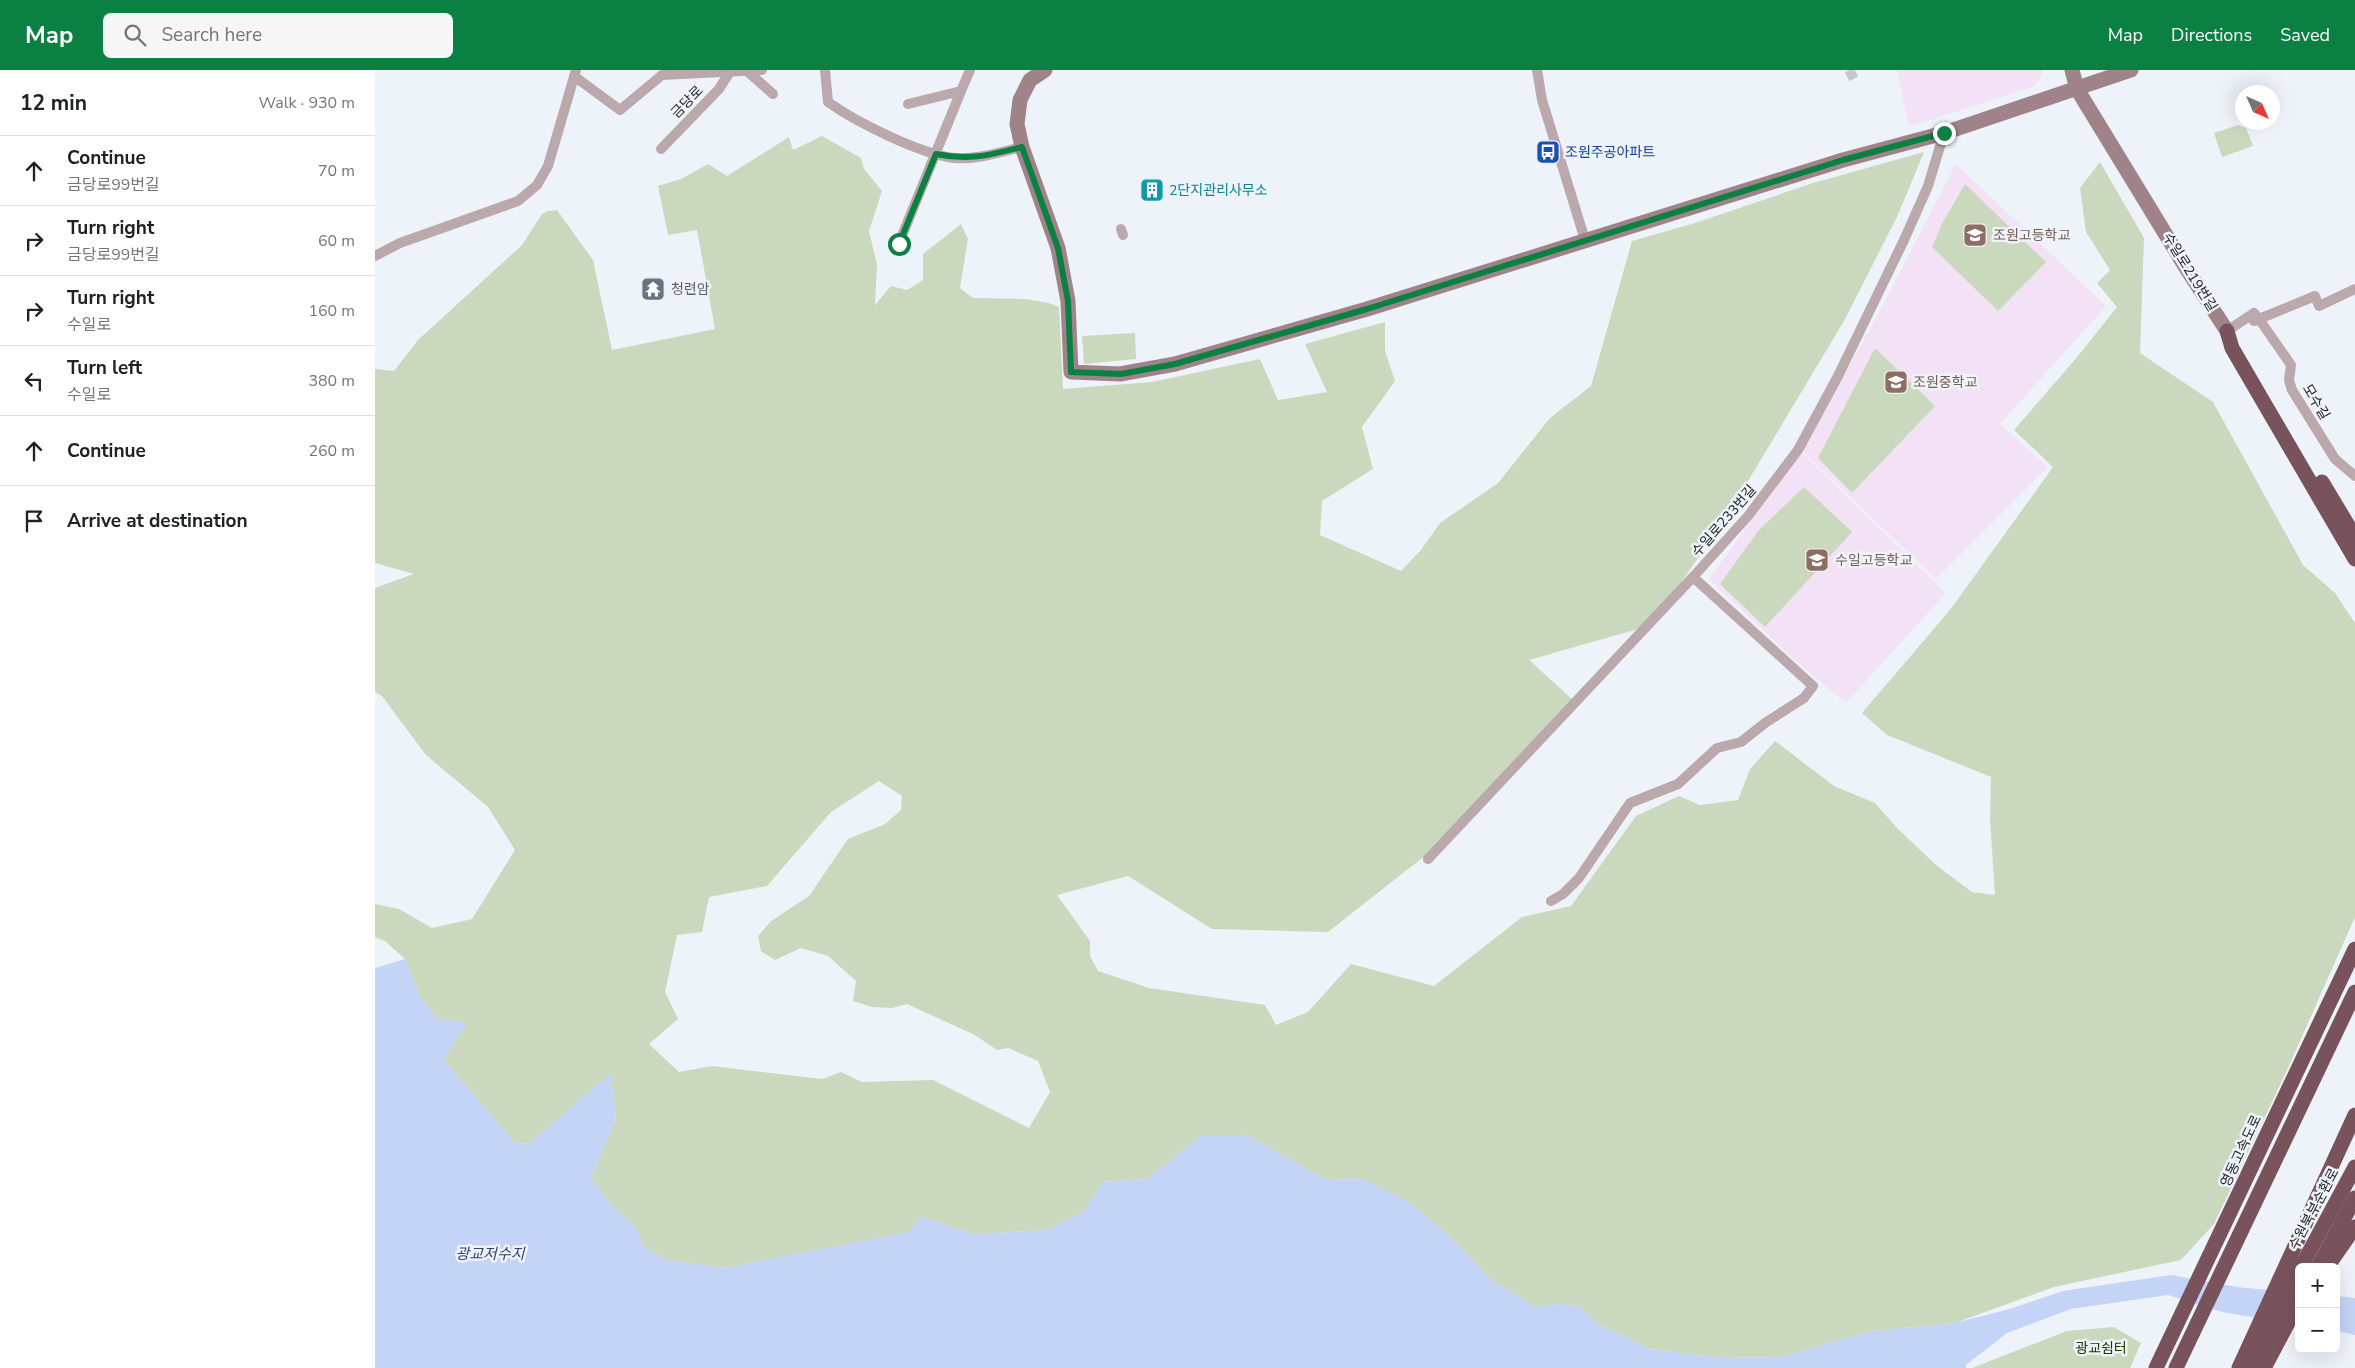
<!DOCTYPE html>
<html lang="en">
<head>
<meta charset="utf-8">
<style>
  :root { --surface:#fff; --page:#f6f6f6; --text:#202124; --muted:#757577; --line:#e0e0e0; --accent:#0b8043 }
  body { margin:0; font-family:"Nunito Sans","Noto Sans KR",sans-serif; background:var(--page); color:var(--text) }
  .controls { position:absolute; right:15px; bottom:15px; display:grid; overflow:hidden; border-radius:8px; box-shadow:0 5px 20px #0002 }
  .controls button { width:45px; height:45px; display:grid; place-items:center; padding:0; border:0; border-bottom:1px solid var(--line); background:var(--surface); color:var(--text); font:25px sans-serif }
  .compass { position:absolute; left:1860px; top:15px; width:45px; height:45px; border-radius:50%; background:var(--surface); box-shadow:0 5px 20px #0002; rotate:135deg }
  .stop { position:absolute; width:15px; height:15px; margin:-11px; border:4px solid #0b8043; border-radius:50%; background:#fff }
  .stop.end { background:#0b8043; border-color:#fff; box-shadow:0 1px 5px #0008 }
  .list { margin:0; padding:0; list-style:none }
  h2 { display:flex; justify-content:space-between; align-items:center; height:65px; margin:0; padding:0 20px; font-size:21px }
  h2 small { font-size:16px; font-weight:400; color:var(--muted) }
  .list li { display:grid; grid-template-columns:32px 1fr auto; gap:15px; align-items:center; box-sizing:border-box; height:70px; padding:0 20px; border-top:1px solid var(--line) }
  .list b { display:block; font-size:19px; white-space:nowrap }
  .list p { margin:0; font-size:16px; white-space:nowrap; color:var(--muted) }
  .list em { font-size:16px; font-style:normal; color:var(--muted) }
  .icon { flex:none; width:28px; height:28px; fill:none; stroke:currentColor; stroke-width:2; stroke-linecap:round; stroke-linejoin:round }
  .map { position:relative; flex:none; width:1980px; height:1298px; overflow:hidden }
  header { display:flex; align-items:center; gap:30px; box-sizing:border-box; height:70px; padding:0 25px; background:var(--accent); color:#fff }
  header strong { font-size:24px }
  nav { display:flex; gap:28px; margin-inline-start:auto; font-size:18px }
  .search { width:350px; height:45px; background:var(--page); display:flex; align-items:center; gap:12px; box-sizing:border-box; padding:0 18px; border-radius:8px; color:var(--muted); font-size:19px }
  main { display:flex }
  aside { flex:1; background:var(--surface) }
  .map>svg:first-child { display:block }
  .education { fill:#f3e2f5 }
  .green { fill:#cad8bd; fill-rule:evenodd }
  .water { fill:#c3d4f7 }
  .lines { fill:none; stroke-linecap:round; stroke-linejoin:round }
  .street-tunnel { stroke:#c5c9cf; stroke-width:10; stroke-dasharray:10 5; stroke-linecap:butt }
  .street { stroke:#bba8ac; stroke-width:10 }
  .secondary { stroke:#9f8389; stroke-width:15 }
  .highway { stroke:#79535c; stroke-width:15 }
  .route { stroke:#0b8043; stroke-width:6 }
  .labels { text-anchor:middle; dominant-baseline:central; stroke-width:5; stroke-linejoin:round; paint-order:stroke }
  .street-label { font-size:14px; fill:#212325; stroke:#eef3fa }
  .transit-label { font-size:14px; fill:#164399; stroke:#eef3fa; text-anchor:start }
  .culture-label { font-size:14px; fill:#0d838f; stroke:#eef3fa; text-anchor:start }
  .education-label { font-size:14px; fill:#785e54; stroke:#eef3fa; text-anchor:start }
  .worship-label { font-size:14px; fill:#5b616d; stroke:#eef3fa; text-anchor:start }
  .park-label { font-size:14px; fill:#223600; stroke:#eef3fa }
  .water-label { font-size:15px; font-style:italic; fill:#314573; stroke:#eef3fa }
</style>
</head>
<body>
<header>
<strong>Map</strong>
<div class="search"><svg class="icon" aria-label="search" viewBox="0 0 24 24"><circle cx="10" cy="10" r="6"/><path d="M15 15l6 6"/></svg>Search here</div>
<nav><a>Map</a><a>Directions</a><a>Saved</a></nav>
</header>
<main>
<aside>
<h2>12 min<small>Walk · 930 m</small></h2>
<ul class="list">
<li><svg class="icon" aria-label="ahead" viewBox="0 0 24 24"><path d="M12 20V5M6 11l6-6 6 6"/></svg><div><b>Continue</b><p>금당로99번길</p></div><em>70 m</em></li>
<li><svg class="icon" aria-label="right" viewBox="0 0 24 24"><path d="M7 20v-9h11M14 6l5 5-5 5"/></svg><div><b>Turn right</b><p>금당로99번길</p></div><em>60 m</em></li>
<li><svg class="icon" aria-label="right" viewBox="0 0 24 24"><path d="M7 20v-9h11M14 6l5 5-5 5"/></svg><div><b>Turn right</b><p>수일로</p></div><em>160 m</em></li>
<li><svg class="icon" aria-label="left" viewBox="0 0 24 24"><path d="M17 20v-9H6M10 6l-5 5 5 5"/></svg><div><b>Turn left</b><p>수일로</p></div><em>380 m</em></li>
<li><svg class="icon" aria-label="ahead" viewBox="0 0 24 24"><path d="M12 20V5M6 11l6-6 6 6"/></svg><div><b>Continue</b></div><em>260 m</em></li>
<li><svg class="icon" aria-label="arrive" viewBox="0 0 24 24"><path d="M6 21V4h12l-3 4 3 4H6"/></svg><div><b>Arrive at destination</b></div></li>
</ul>
</aside>
<div class="map">
<svg width="1980" height="1298" viewBox="0 0 1980 1298">
  <rect width="100%" height="100%" fill="#eef3fa"/>
  <g class="education">
    <polygon points="1522,0 1668,0 1668,1 1660,16 1534,57"/>
    <polygon points="1581,94 1731,236 1625,354 1673,397 1561,509 1427,381 1503,244"/>
    <polygon points="1426,382 1571,523 1471,633 1414,585 1334,509"/>
  </g>
  <g class="green">
    <polygon points="1863,55 1871,58 1878,76 1847,87 1839,63"/>
    <path d="M447 66 486 88 489 99 507 121 494 161 502 195 500 235 516 216 532 220 548 210V184L586 154 593 169 585 218 598 228 650 229 674 233 684 237 688 319 777 312 885 289 903 330 952 322 930 274 1010 252V281L1020 311 987 357 998 399 947 431 945 465 1026 501 1046 480 1065 453 1123 413 1175 348 1216 316 1257 171 1320 153 1435 114 1549 82 1522 147 1469 251 1352 446 1305 514 1263 559 1154 590 1197 629 1056 781 953 862 837 859 753 806 682 825 715 871V886L723 901 774 918 890 935 901 955 933 942 976 894 1059 916 1147 847 1196 836 1261 746 1304 726 1325 735 1363 730 1375 699 1400 671 1459 716 1500 733 1522 758 1562 796 1597 822 1620 825 1615 750 1616 707 1512 665 1487 643 1575 540 1678 397 1639 360 1703 286 1742 237 1722 213 1735 200 1711 162 1705 118 1725 92 1769 168 1765 283 1838 332 1928 495 1960 523 1980 553V847L1913 998 1839 1154 1806 1190 1679 1217 1580 1253 1496 1261 1406 1287 1348 1288 1275 1279 1225 1255 1203 1236 1182 1234 1160 1237 1114 1208 1073 1164 989 1109 951 1110 872 1065H828L772 1109 728 1112 709 1142 672 1160 599 1164 546 1147 535 1162 349 1198 291 1190 269 1177 259 1155 238 1137 216 1108 241 1048 236 1004 154 1074 140 1073 69 990 63 949 46 929 30 889 10 871 0 867V834L24 839 57 858 97 849 140 780 113 737 51 685 7 626 0 622V518L39 504 0 493V299L19 301 43 270 147 175 167 144 173 141 182 140 218 190 237 280 340 259 322 160 293 165 283 116 306 109 333 94 352 106 414 67 418 80ZM504 711 527 726 526 740 510 754 473 769 434 826 396 851 383 866 386 881 400 890 426 878 453 886 481 911 478 931 497 937 517 938 532 934 600 965 622 980 633 978 663 991 675 1022 654 1058 558 1010 487 1012 466 1002 447 1009 337 996 304 1002 274 974 303 949 290 922 302 865 327 862 334 827 392 816 456 742Z"/>
    <polygon points="1590,114 1671,192 1623,241 1557,177 1568,152"/>
    <polygon points="760,263 761,289 709,294 707,266"/>
    <polygon points="1500,278 1560,336 1477,423 1443,388"/>
    <polygon points="1429,417 1477,462 1390,557 1345,514 1384,460"/>
    <polygon points="1739,1257 1766,1273 1755,1298 1597,1298 1692,1261"/>
  </g>
  <g class="water">
    <polygon points="30,889 46,929 63,949 92,953 69,990 140,1073 154,1074 236,1003 241,1048 216,1108 238,1137 259,1155 269,1177 291,1190 349,1198 534,1162 546,1147 599,1164 672,1160 709,1142 728,1112 772,1109 828,1065 872,1065 951,1110 989,1109 1035,1133 1073,1164 1114,1208 1160,1237 1182,1234 1203,1236 1225,1255 1275,1279 1348,1288 1406,1287 1496,1261 1580,1253 1638,1238 1688,1221 1796,1205 1862,1217 1924,1223 1924,1255 1847,1242 1793,1225 1696,1239 1632,1263 1591,1295 1591,1298 0,1298 0,898"/>
    <polygon points="1961,1226 1980,1228 1980,1265 1961,1261"/>
  </g>
  <g class="lines">
    <polyline class="street-tunnel" points="1474,0 1479,9"/>
    <g class="street">
      <path d="M450 0 453 32C481 52 545 84 579 88 602 90 625 82 647 77"/>
      <polyline points="1162,0 1167,30 1210,170"/>
      <polyline points="372,1 398,24"/>
      <polyline points="199,6 245,40 287,5 387,0"/>
      <polyline points="533,34 586,21 595,0"/>
      <polyline points="286,79 344,19 356,0"/>
      <polyline points="746,159 748,165"/>
      <polyline points="524,173 586,21"/>
      <polyline points="0,186 25,173 143,131 162,115 173,96 201,0"/>
      <polyline points="1879,251 1940,226 1944,236 1980,219"/>
      <polyline points="1852,261 1879,243 1884,249 1916,295 1914,310 1917,320 1960,389 1980,406"/>
      <polyline points="1053,789 1318,507"/>
      <polyline points="1176,831 1188,824 1204,808 1255,733 1303,714 1342,678 1366,672 1390,653 1429,628 1438,616 1318,507 1373,446 1423,380 1463,306 1529,170 1553,116 1569,63"/>
    </g>
    <g class="secondary">
      <polyline points="670,0 655,10 645,30 642,54 647,77 683,178 693,231 696,302 745,304 800,294 992,239 1468,90 1569,63 1756,0"/>
      <polyline points="1697,0 1702,19 1813,201 1852,261"/>
    </g>
    <g class="highway">
      <polyline points="1852,261 1857,278 1980,489"/>
      <polyline points="1947,412 1980,467"/>
      <polyline points="1926,1197 1980,1097"/>
      <polyline points="1943,1197 1980,1128"/>
      <polyline points="1952,1197 1980,1157"/>
      <polyline points="1781,1298 1980,879"/>
      <polyline points="1801,1298 1980,922"/>
      <polyline points="1864,1298 1980,1045"/>
      <polyline points="1876,1298 1924,1201"/>
      <polyline points="1889,1298 1924,1232"/>
    </g>
  </g>
  <g class="lines">
    <path class="route" d="M524 174 561 84C594 91 615 85 647 77L683 178 693 231 696 302 746 304 800 294 992 239 1468 90 1569 63"/>
  </g>
  <defs>
    <g id="bus-square" transform="scale(1.25)"><rect x="-9" y="-9" width="18" height="18" rx="4" fill="#1a4fb4" stroke="#eef3fa"/><path d="M-5-6H5V4H4V6H2V4H-2V6H-4V4H-5ZM-3.5-4V0h7V-4ZM-3.5 1.2v1.5H-2V1.2ZM2 1.2v1.5H3.5V1.2Z" fill="#fff"/></g>
    <g id="building-square" transform="scale(1.25)"><rect x="-9" y="-9" width="18" height="18" rx="4" fill="#0f9aa8" stroke="#eef3fa"/><path d="M-4-6H4V6H1V3H-1V6H-4ZM-2.5-4.3h1.7v1.8h-1.7ZM.8-4.3h1.7v1.8H.8ZM-2.5-1h1.7V.8h-1.7ZM.8-1h1.7V.8H.8Z" fill="#fff"/></g>
    <g id="school-square" transform="scale(1.25)"><rect x="-9" y="-9" width="18" height="18" rx="4" fill="#8d6e63" stroke="#eef3fa"/><path d="M0-5L7-2L0 1L-7-2ZM-4 1L0 2.5L4 1V4Q0 6-4 4Z" fill="#fff"/></g>
    <g id="temple-square" transform="scale(1.25)"><rect x="-9" y="-9" width="18" height="18" rx="4" fill="#6b7280" stroke="#eef3fa"/><path d="M0-6L5-2H3V0L6.5 2.5H4V6H1.5V3h-3V6H-4V2.5H-6.5L-3 0V-2H-5Z" fill="#fff"/></g>
  </defs>
  <g fill-rule="evenodd">
    <use href="#bus-square" x="1173" y="82"/>
    <use href="#building-square" x="777" y="120"/>
    <use href="#school-square" x="1600" y="165"/>
    <use href="#temple-square" x="278" y="219"/>
    <use href="#school-square" x="1521" y="312"/>
    <use href="#school-square" x="1442" y="490"/>
  </g>
  <g class="labels">
    <g class="street-label">
      <text transform="translate(312 32) rotate(-46)">금당로</text>
      <text transform="translate(1815 202) rotate(58)">수일로219번길</text>
      <text transform="translate(1941 332) rotate(59)">모수길</text>
      <text transform="translate(1349 451) rotate(-49)">수일로233번길</text>
      <text transform="translate(1866 1081) rotate(-65)">영동고속도로</text>
      <text transform="translate(1939 1139) rotate(-62)">수원북부순환로</text>
    </g>
    <g class="transit-label">
      <text x="1190" y="82">조원주공아파트</text>
    </g>
    <g class="culture-label">
      <text x="794" y="120">2단지관리사무소</text>
    </g>
    <g class="education-label">
      <text x="1618" y="165">조원고등학교</text>
      <text x="1538" y="312">조원중학교</text>
      <text x="1460" y="490">수일고등학교</text>
    </g>
    <g class="worship-label">
      <text x="296" y="219">청련암</text>
    </g>
    <g class="park-label">
      <text x="1726" y="1278">광교쉼터</text>
    </g>
    <g class="water-label">
      <text x="115" y="1184">광교저수지</text>
    </g>
  </g>
</svg>
<div class="controls">
<button>+</button>
<button>−</button>
</div>
<svg class="compass" viewBox="-18 -18 36 36"><path d="M0-13l5 13h-10z" fill="#e53935"/><path d="M0 13l5-13h-10z" fill="#757577"/></svg>
<div class="stop" style="left:524px;top:174px"></div>
<div class="stop end" style="left:1569px;top:63px"></div>
</div>
</main>
</body>
</html>
